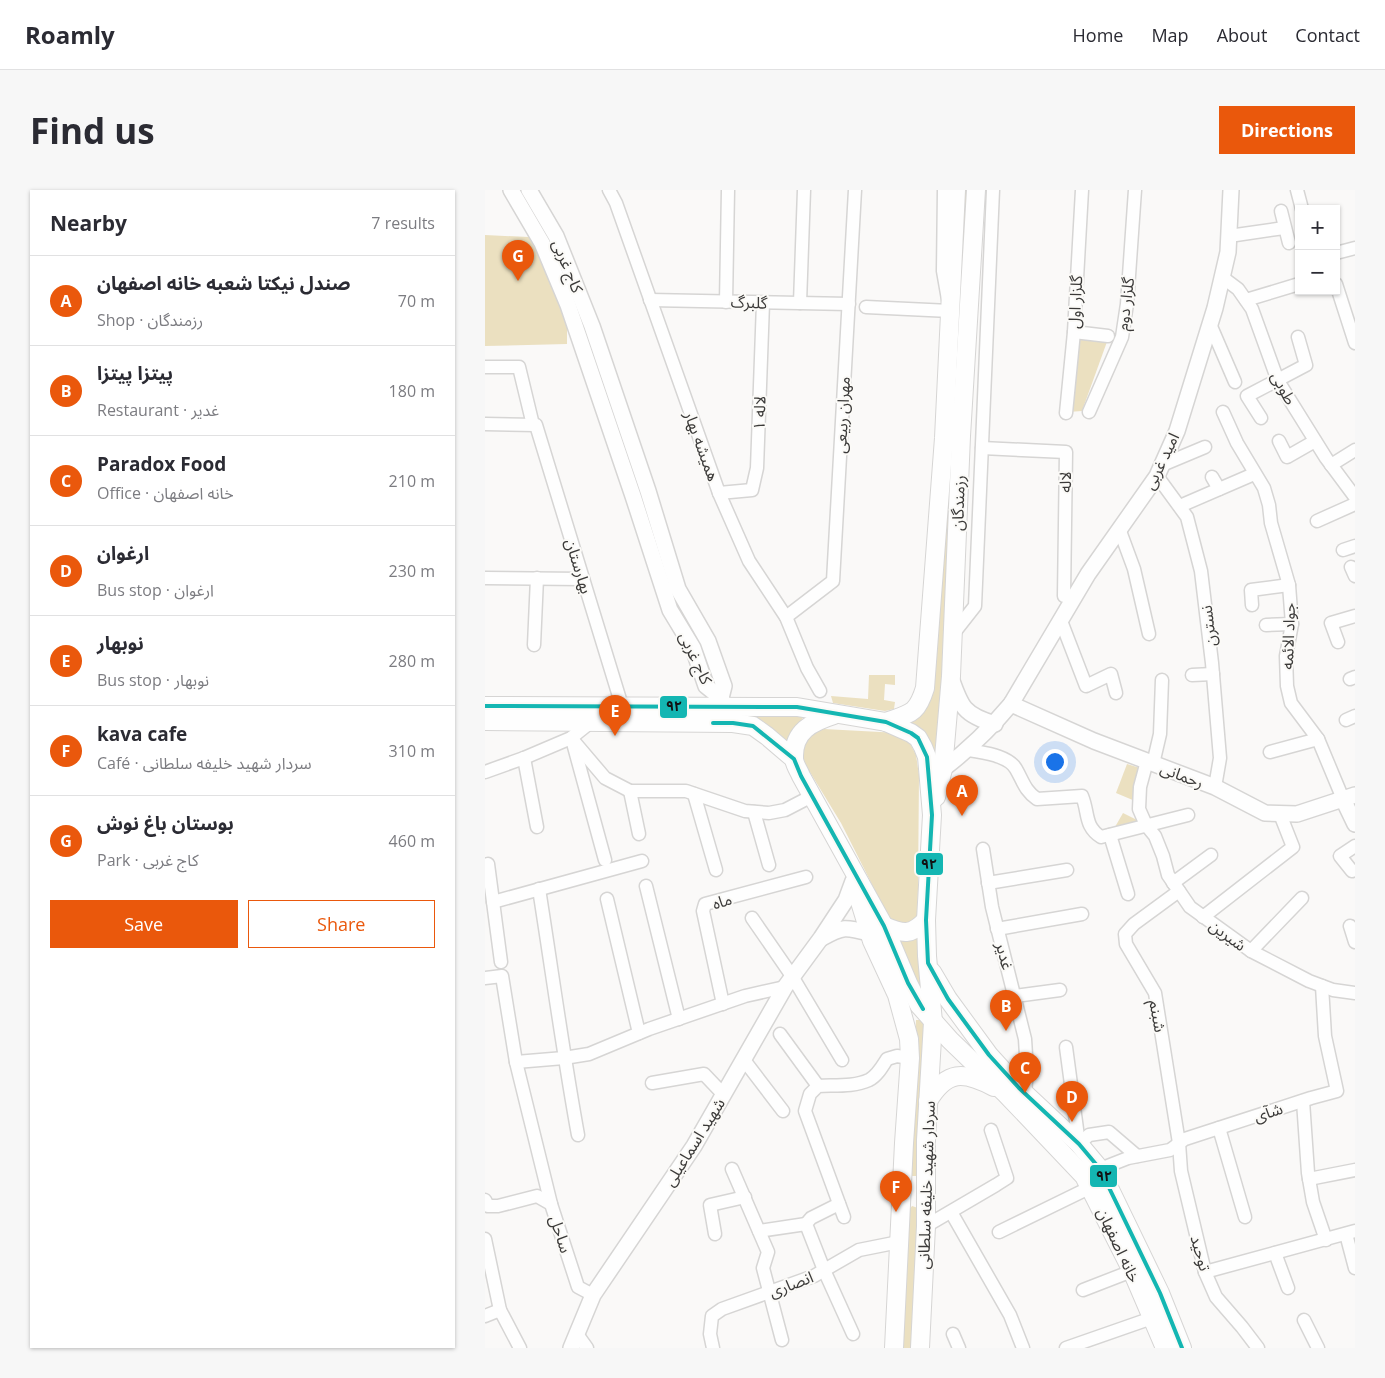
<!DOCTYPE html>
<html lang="en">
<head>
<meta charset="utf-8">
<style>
  :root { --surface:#fff; --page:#f7f7f7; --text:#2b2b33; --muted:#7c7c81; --line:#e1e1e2; --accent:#ea580c }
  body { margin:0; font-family:"Open Sans","Noto Sans Arabic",sans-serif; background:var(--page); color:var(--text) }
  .controls { position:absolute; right:15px; top:15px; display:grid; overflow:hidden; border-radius:0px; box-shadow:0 1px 4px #0004 }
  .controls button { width:45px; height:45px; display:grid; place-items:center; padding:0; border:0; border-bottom:1px solid var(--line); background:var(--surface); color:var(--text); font:25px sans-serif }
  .you { position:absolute; left:569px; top:571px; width:18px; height:18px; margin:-12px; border:4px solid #fff; border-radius:50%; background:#1a73e8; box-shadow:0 0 0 8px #1a73e833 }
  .badge { display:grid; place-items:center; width:32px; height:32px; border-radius:50%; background:var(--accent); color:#fff; font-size:16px; font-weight:700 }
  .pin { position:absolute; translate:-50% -41px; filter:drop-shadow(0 1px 2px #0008) }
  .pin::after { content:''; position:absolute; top:26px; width:18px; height:15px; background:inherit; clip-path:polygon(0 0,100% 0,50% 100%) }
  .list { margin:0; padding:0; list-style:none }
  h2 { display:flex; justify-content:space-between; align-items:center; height:65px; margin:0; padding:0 20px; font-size:21px }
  h2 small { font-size:16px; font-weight:400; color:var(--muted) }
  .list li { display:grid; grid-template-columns:32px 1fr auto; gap:15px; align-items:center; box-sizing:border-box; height:90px; padding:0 20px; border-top:1px solid var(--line) }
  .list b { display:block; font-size:19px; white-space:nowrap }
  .list p { margin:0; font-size:16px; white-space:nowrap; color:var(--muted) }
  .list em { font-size:16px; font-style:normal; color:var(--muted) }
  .actions { display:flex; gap:10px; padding:15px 20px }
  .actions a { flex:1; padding:11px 0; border:1px solid var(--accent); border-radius:0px; text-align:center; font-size:18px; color:var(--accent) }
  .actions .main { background:var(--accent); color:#fff }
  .map { position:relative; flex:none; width:870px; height:1158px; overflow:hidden; border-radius:0px }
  header { display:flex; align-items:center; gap:30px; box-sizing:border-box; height:70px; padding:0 25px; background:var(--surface); border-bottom:1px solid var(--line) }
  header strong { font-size:24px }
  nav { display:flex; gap:28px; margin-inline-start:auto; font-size:18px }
  .intro { display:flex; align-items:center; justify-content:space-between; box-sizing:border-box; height:120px; padding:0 30px }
  h1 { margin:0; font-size:35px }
  .button { padding:12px 22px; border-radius:0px; background:var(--accent); color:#fff; font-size:18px; font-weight:700 }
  main { display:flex; gap:30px; padding:0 30px }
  aside { flex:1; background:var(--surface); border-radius:0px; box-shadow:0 1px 4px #0004 }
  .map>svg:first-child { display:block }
  .green { fill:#ebe0c0 }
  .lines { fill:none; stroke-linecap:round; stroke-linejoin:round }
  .minor-casing { stroke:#d6d5d4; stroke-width:15 }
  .tertiary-casing { stroke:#d6d5d4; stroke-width:18 }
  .secondary-casing { stroke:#d6d5d4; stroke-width:20 }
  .minor { stroke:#fefefe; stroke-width:12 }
  .tertiary { stroke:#fefefe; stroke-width:15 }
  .secondary { stroke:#fefefe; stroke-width:18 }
  .bus-1-casing { stroke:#fbfaf7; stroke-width:8 }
  .bus-1 { stroke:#14b6b2; stroke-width:4 }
  .labels { text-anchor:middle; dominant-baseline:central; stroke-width:4; stroke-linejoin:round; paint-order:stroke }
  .street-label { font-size:16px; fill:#3b3a39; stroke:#fbfaf7 }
  .line-badge { stroke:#fbfaf7; stroke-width:2 }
  .pale-badge-label { font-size:14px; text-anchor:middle; font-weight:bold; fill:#111 }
</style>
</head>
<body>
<header>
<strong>Roamly</strong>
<nav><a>Home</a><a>Map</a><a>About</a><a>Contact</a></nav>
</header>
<div class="intro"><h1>Find us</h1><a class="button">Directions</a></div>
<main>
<aside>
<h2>Nearby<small>7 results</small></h2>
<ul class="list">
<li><span class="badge">A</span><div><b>صندل نیکتا شعبه خانه اصفهان</b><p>Shop · رزمندگان</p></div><em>70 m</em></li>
<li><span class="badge">B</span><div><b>پیتزا پیتزا</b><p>Restaurant · غدیر</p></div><em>180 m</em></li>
<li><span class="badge">C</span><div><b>Paradox Food</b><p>Office · خانه اصفهان</p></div><em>210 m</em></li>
<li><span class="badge">D</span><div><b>ارغوان</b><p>Bus stop · ارغوان</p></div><em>230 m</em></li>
<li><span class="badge">E</span><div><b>نوبهار</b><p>Bus stop · نوبهار</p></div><em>280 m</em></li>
<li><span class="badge">F</span><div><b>kava cafe</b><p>Café · سردار شهید خلیفه سلطانی</p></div><em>310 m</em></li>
<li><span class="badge">G</span><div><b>بوستان باغ نوش</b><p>Park · کاج غربی</p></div><em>460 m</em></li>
</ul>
<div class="actions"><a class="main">Save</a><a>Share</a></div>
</aside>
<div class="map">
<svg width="870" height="1158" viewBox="0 0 870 1158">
  <rect width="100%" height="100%" fill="#faf9f8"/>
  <g class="green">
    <polygon points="479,0 485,0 461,441 449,590 434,539 426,533 434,525"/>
    <polygon points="0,45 44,47 82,120 82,154 0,156"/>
    <polygon points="592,146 623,149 597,221 583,222"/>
    <polygon points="384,485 410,485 410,495 400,494 399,510 410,512 409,519 400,521 348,513 346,506 383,509"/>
    <polygon points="254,522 321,524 311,537 305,554 256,527"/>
    <polygon points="339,539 414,543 425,553 431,565 434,585 433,699 432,728 429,736 406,732 356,633 320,574 317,561 323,547 330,542"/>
    <polygon points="642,574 655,578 650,611 631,603"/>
    <polygon points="638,623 654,631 630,637"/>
    <polygon points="432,743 437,806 410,748"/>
    <polygon points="431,830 439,830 433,986 424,986"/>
    <polygon points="427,1016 433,1018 430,1158 414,1158 424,1020"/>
  </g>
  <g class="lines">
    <g class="minor-casing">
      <g id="minor">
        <polyline points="124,0 131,13 234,303 264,371 301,427 322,478 335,501"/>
        <polyline points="812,0 817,19"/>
        <polyline points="796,21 804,53"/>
        <polyline points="744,46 799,38"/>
        <polyline points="851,63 870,58"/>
        <polyline points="737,87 753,99 767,119 793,191 841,268 870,307"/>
        <polyline points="851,94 870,153"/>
        <polyline points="165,110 364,114"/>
        <polyline points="761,110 814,94"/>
        <polyline points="241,112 243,0"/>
        <polyline points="315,113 319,0"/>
        <polyline points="381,117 465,121 458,81 459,0"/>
        <polyline points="725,134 750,192"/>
        <polyline points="589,142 623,146"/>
        <polyline points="0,177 34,177 48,235"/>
        <polyline points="604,222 637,147 642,114 650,0"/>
        <polyline points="738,222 752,253 779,298 784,315 786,333 804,395 807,434 801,466 802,496 806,513 833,549 858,609"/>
        <polyline points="581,223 589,142 597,0"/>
        <polyline points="776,228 762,206 821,175 813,147"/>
        <polyline points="0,234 51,235 137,516"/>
        <polyline points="794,251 802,267 830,251"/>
        <polyline points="497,258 581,262 579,406"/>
        <polyline points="677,275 720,257"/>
        <polyline points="846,275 870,260"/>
        <polyline points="672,286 702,327 716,381 727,473 735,568 730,597"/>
        <polyline points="727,287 734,299"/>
        <polyline points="234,303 267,300 272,278 278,113"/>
        <polyline points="695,316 769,284"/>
        <polyline points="832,331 870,314"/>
        <polyline points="635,341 649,379 664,444"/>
        <polyline points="858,360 870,356"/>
        <polyline points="866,377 870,386"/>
        <polyline points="0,388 98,389"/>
        <polyline points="767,415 766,400 804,395"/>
        <polyline points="301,427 348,391 370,0"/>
        <polyline points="576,431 601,496 626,484 631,503"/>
        <polyline points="781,435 807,434"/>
        <polyline points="468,444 490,416 508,0"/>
        <polyline points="853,452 846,433 870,426"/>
        <polyline points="49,455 52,388"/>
        <polyline points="707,485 728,484"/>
        <polyline points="865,489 870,487"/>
        <polyline points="861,530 870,526"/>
        <polyline points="86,548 120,588 145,601 201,601 260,621 284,623 300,620 327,606"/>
        <polyline points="88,553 120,670"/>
        <path d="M484 560C498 563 523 565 531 579 538 591 540 601 552 609L597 606C604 623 599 636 616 647L703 625"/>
        <polyline points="785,562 833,549"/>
        <polyline points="39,568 52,637"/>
        <polyline points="662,571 655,597 654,619 661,635 670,646 678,666 683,685 705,717 766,761 824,791 848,800 870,803"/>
        <polyline points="668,574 675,544 677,490"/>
        <polyline points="0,582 39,568 86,548 106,532"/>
        <polyline points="145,601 154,644"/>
        <polyline points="209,604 231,680"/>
        <polyline points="269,622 284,675"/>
        <polyline points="625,645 643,704"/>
        <polyline points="498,659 507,717 540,849 542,881 540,903"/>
        <polyline points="0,675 3,674 16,772"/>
        <polyline points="867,681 855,666 870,656"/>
        <polyline points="503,693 582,680"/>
        <polyline points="688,693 726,665"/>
        <polyline points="161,696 194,829"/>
        <path d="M54 699C67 781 78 863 93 945"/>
        <polyline points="694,701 649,734 640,744 641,754 670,803 694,953 696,981 720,1082 731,1107 757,1137 773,1158"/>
        <polyline points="122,709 154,843"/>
        <polyline points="8,712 157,671"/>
        <polyline points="718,727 808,657 795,624"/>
        <polyline points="267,728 307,786 357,870"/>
        <polyline points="865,736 870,752"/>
        <polyline points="512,739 597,724"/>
        <polyline points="766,761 817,708"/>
        <polyline points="0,788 17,786 31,872 79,868 104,864 164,839 260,806 300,797"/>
        <polyline points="530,806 575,800"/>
        <polyline points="238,814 218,721 220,714 321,687"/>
        <polyline points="295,844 333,896"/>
        <polyline points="581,857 594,954"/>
        <polyline points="259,870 298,921"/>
        <polyline points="31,872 66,1014"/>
        <polyline points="167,893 219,884 239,905"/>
        <polyline points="818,911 823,983 828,1012 841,1050"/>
        <polyline points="734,938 760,1027"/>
        <polyline points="594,954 604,945 624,942 652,966"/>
        <polyline points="247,979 283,1062 278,1078 297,1150"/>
        <polyline points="615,979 643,968 685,960 700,949 826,908 852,901 840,846 837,796"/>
        <polyline points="824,989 870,980"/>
        <polyline points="0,1010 3,1016 13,1016 52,1006 66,1014 93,1097 108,1105"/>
        <polyline points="354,1014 326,1028 321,1034 339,1080 368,1144"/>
        <polyline points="466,1022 525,1125 538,1158"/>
        <path d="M359 1027 320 921 325 904 333 896C349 895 369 897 384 890 392 886 397 877 402 869L412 866 425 868"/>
        <polyline points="441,1036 511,995 522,988 506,940"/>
        <polyline points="274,1041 321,1034"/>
        <polyline points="514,1042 606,997"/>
        <polyline points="230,1044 225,1015 260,1007"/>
        <polyline points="861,1044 870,1078"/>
        <polyline points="0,1049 15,1120 35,1158"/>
        <polyline points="790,1063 803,1098"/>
        <polyline points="720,1082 870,1041"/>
        <polyline points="598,1100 647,1081"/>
        <polyline points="0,1126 15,1120"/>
        <polyline points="819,1130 833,1158"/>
        <polyline points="92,1144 102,1158"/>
        <polyline points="468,1144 474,1158"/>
        <polyline points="228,1158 225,1144 227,1126 237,1119 329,1086 374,1060 414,1052"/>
        <polyline points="581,1158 667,1128"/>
      </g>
    </g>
    <g class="tertiary-casing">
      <g id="tertiary">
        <polyline points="26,0 57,53 83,115 148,306 185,420 208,458 221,496 236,508 244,525"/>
        <polyline points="44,0 71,46 107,136 163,301 193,399 223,451 239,496 236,508"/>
        <path d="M466 488C476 517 479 525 510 534"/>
        <polyline points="526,514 609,551 730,597 780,623 812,624 870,605"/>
        <path d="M458 579C483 560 505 539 526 514L603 384 672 286 692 241 730 118 743 62 746 0"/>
        <polyline points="858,609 870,634"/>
        <path d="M337 748C358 736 361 737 384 743"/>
        <polyline points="86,1158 108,1105 209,956 300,797 336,748 361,710 368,691"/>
      </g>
    </g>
    <g class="secondary-casing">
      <g id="secondary">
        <polyline points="0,516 312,517 401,532 426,543 433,548 438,557 442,567 447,625 441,730 442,766 448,832 441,950 441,1036 435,1158"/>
        <path d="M349 525C327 532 308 541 309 568 309 574 314 581 316 586L399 736 423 793 434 815 465 850 521 904 599 986 647 1081 680 1158"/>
        <polyline points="0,531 248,533 268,536 282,546 309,569"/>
        <path d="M401 532C426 523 432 524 440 498L459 248 471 0"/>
        <polyline points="451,607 458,579 466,486 476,246 491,0"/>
        <polyline points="372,702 387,751 412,805 424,849 425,868 419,953 409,1158"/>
        <path d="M399 736C418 744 426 746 441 730"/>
        <polyline points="447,782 463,809 504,865 534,898 594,954 615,979 675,1103 697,1158"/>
        <path d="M443 911C462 880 478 881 509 897"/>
      </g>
    </g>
    <use href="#minor" class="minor"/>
    <use href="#tertiary" class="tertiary"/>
    <use href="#secondary" class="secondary"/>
    <g class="bus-1-casing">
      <g id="bus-1">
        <polyline points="0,516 312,517 401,532 426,543 433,548 442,567 447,625 441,730 443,773 463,809 504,865 534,898 594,954 615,979 675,1103 697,1158"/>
        <polyline points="228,533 248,533 268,536 309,569 316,586 399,736 423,793 438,819"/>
      </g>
    </g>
    <use href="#bus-1" class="bus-1"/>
  </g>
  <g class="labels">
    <g class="street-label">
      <text transform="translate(83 76) rotate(68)">کاج غربی</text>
      <text transform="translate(264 112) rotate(2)">گلبرگ</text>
      <text transform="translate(590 112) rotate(-87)">گلزار اول</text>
      <text transform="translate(640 114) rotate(-83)">گلزار دوم</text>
      <text transform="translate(799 198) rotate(62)">طوبی</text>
      <text transform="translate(274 223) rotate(-88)">لاله ۱</text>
      <text transform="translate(357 225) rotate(-87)">مهران ربیعی</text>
      <text transform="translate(217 256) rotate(70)">همیشه بهار</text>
      <text transform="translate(676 271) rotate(-64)">امید غربی</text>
      <text transform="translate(580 292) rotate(-89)">لاله</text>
      <text transform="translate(473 313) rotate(-88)">رزمندگان</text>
      <text transform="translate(94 376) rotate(73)">بهارستان</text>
      <text transform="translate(723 436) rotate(-97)">نسترن</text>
      <text transform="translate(803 446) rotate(-88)">جواد الائمه</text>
      <text transform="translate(211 468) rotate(65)">کاج غربی</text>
      <text transform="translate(697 585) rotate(21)">رحمانی</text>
      <text transform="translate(237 711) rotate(-17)">ماه</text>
      <text transform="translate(743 745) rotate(36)">شیرین</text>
      <text transform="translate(520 766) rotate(76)">غدیر</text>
      <text transform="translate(673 826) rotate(80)">شبنم</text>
      <text transform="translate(783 922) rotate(-18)">شآی</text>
      <text transform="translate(209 952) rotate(-58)">شهید اسماعیلی</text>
      <text transform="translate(441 995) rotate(-88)">سردار شهید خلیفه سلطانی</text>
      <text transform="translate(76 1044) rotate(72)">ساحل</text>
      <text transform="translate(634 1055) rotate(65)">خانه اصفهان</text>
      <text transform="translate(716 1063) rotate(74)">توحید</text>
      <text transform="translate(306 1094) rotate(-21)">انصاری</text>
    </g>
  </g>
  <g class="line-badge">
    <rect x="174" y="505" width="29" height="24" rx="5" fill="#14b6b2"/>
    <rect x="430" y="662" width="29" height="24" rx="5" fill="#14b6b2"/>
    <rect x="604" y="974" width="29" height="24" rx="5" fill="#14b6b2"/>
  </g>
  <g class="pale-badge-label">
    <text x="189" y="521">۹۲</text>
    <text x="444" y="679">۹۲</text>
    <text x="619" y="991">۹۲</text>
  </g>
</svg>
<div class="controls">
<button>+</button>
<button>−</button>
</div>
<div class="you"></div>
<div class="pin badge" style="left:477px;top:626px">A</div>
<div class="pin badge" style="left:521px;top:841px">B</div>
<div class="pin badge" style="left:540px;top:903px">C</div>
<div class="pin badge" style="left:587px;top:932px">D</div>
<div class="pin badge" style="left:130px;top:546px">E</div>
<div class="pin badge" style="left:411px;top:1022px">F</div>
<div class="pin badge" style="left:33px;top:91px">G</div>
</div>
</main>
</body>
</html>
